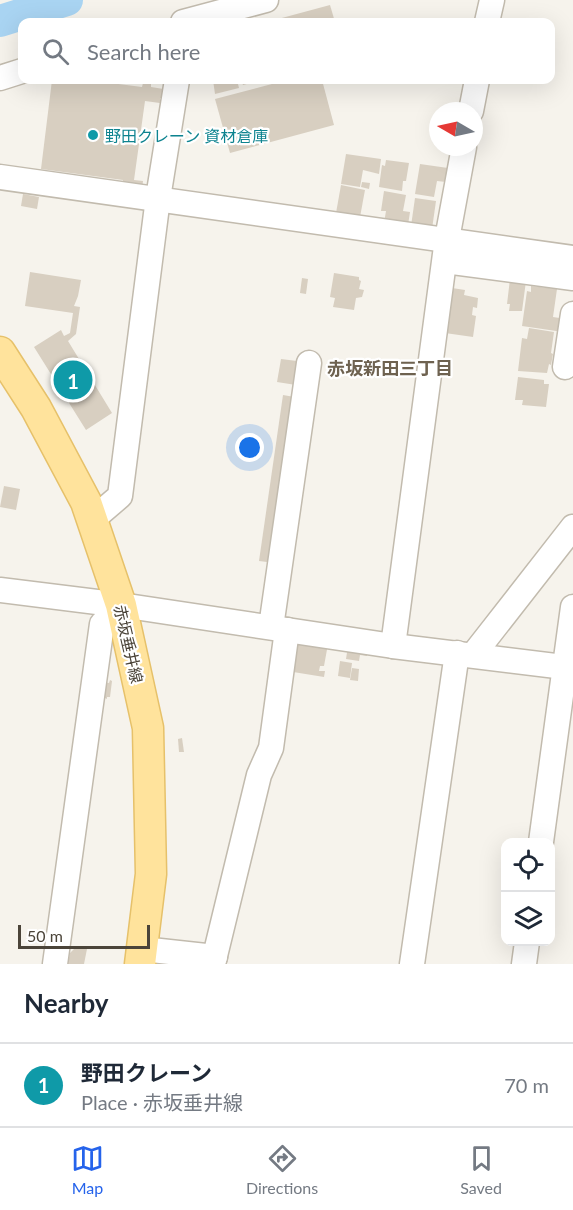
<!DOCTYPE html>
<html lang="en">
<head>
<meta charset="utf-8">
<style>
  :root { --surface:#fff; --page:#f6f6f7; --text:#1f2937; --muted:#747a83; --line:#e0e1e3; --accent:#2563eb }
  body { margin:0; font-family:Lato,"Noto Sans JP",sans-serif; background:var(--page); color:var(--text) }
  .controls { position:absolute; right:18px; bottom:18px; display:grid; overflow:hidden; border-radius:12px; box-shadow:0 6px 24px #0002 }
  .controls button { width:54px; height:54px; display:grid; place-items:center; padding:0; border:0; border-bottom:2px solid var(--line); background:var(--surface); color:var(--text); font:30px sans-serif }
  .compass { position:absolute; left:429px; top:102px; width:54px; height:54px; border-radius:50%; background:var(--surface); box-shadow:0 6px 24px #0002; rotate:279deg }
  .scale { position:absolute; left:18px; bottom:15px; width:132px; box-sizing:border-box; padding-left:6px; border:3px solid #4b4439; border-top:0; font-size:16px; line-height:21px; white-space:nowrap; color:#4b4439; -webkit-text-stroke:4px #fff; paint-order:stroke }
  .you { position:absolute; left:250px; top:448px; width:21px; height:21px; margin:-15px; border:4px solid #fff; border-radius:50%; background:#1a73e8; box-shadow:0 0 0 9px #1a73e833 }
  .badge { display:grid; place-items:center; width:39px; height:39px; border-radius:50%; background:var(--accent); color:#fff; font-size:20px; font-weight:700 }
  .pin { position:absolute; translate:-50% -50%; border:3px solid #fff; box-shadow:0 2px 6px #0006 }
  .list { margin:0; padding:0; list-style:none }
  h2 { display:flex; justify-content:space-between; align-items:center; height:78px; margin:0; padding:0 24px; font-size:26px }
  h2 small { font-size:20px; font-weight:400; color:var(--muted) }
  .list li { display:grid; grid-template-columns:39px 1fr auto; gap:18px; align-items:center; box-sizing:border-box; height:84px; padding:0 24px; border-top:2px solid var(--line) }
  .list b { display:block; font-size:22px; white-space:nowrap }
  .list p { margin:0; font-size:20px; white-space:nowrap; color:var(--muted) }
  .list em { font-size:20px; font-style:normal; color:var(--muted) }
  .icon { flex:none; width:33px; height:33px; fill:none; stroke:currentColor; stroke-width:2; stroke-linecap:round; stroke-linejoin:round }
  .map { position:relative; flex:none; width:573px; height:964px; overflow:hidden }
  .search { position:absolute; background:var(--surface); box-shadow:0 6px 24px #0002; left:18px; right:18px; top:18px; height:66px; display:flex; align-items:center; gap:15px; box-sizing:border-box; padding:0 21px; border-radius:12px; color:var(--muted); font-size:22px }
  .sheet { height:162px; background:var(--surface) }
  nav { display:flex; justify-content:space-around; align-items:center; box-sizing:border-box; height:84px; border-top:2px solid var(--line); background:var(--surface); font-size:16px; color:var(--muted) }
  nav a { display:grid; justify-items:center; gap:3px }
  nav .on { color:var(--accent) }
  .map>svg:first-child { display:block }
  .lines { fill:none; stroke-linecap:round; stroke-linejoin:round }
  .river { stroke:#a9d4f2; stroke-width:32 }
  .building { fill:#d8cfc1 }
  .minor-casing { stroke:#c2bbae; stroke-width:27 }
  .major-casing { stroke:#e6c16a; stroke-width:33 }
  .minor { stroke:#fff; stroke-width:24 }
  .major { stroke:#ffe39c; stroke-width:30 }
  .culture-dot { fill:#0f9aa8; stroke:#fff; stroke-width:2 }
  .labels { text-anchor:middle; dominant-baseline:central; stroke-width:4.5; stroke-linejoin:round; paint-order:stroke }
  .culture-label { font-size:16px; fill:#0d838f; stroke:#fff; text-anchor:start }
  .street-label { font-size:16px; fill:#4b4439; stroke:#fff }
  .neighbourhood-label { font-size:18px; font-weight:bold; fill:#6e6250; stroke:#fff }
</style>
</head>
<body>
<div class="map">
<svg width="573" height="964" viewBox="0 0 573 964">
  <rect width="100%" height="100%" fill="#f6f3ec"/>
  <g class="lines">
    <polyline class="river" points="0,21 67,0"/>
  </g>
  <g class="building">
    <polygon points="330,5 335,22 267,22"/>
    <polygon points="52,80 87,80 142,87 143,83 151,84 151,87 170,90 169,99 160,98 160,103 145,101 134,180 143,181 142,189 122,187 123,180 41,169"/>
    <polygon points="213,80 237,80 239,88 215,94"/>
    <polygon points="241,80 261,80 243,85"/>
    <polygon points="287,80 322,80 334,125 230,153 215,99"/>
    <polygon points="346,154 381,159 379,174 363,170 360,187 341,184"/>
    <polygon points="386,160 409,163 406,181 403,181 402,191 379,187 382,165 385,166"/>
    <polygon points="420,164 448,168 446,182 437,181 434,197 415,194"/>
    <polygon points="362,182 370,183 369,189 361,187"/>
    <polygon points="341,185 365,190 360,217 336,213"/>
    <polygon points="384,191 406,195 403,211 410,212 408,225 384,223 386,211 381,211"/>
    <polygon points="23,194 39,197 37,209 21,206"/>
    <polygon points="415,198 436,201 432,229 411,226"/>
    <polygon points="30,272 81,280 78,296 74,306 80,307 76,334 68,341 112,413 86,430 34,347 61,330 64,336 70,333 73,313 25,306"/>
    <polygon points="334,273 359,277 359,280 361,281 359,289 364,290 362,297 356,298 354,310 333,307 335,298 330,297"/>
    <polygon points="302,278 308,279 306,294 300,293"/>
    <polygon points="510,279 526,281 522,311 509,311 510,304 507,304"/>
    <polygon points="531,286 557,289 553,317 566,319 563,332 522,326 527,291 531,292"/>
    <polygon points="452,288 465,290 464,295 478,298 477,308 473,307 472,315 476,316 473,337 445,333"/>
    <polygon points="529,328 554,332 551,353 553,354 551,365 549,364 547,373 518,371 522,338 527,339"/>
    <polygon points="281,359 297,361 296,385 277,382"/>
    <polygon points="518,377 544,380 544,384 549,384 546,407 522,405 523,400 515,400"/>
    <polygon points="283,395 300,398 275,563 259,561"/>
    <polygon points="4,486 20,489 16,510 0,507"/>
    <polygon points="292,642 328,644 324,666 320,666 319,671 325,671 324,677 287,671"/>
    <polygon points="348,646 367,650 367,656 360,655 359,661 346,659"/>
    <polygon points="340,661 352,663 350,678 338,676"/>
    <polygon points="352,668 359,669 358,681 350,680"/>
    <polygon points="110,680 112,681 110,697 107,697 107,699 101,696 103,682 109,683"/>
    <polygon points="182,738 184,752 179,752 178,739"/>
    <polygon points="76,947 87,949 84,964 68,964 70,953"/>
  </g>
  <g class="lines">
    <g class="minor-casing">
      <g id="minor">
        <polyline points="183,22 266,0"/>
        <polyline points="487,22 492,0"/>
        <polyline points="0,78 22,71"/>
        <polyline points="471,111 477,80"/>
        <polyline points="0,177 573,258"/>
        <polyline points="445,261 573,278"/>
        <polyline points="565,367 573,314"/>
        <polyline points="92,520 120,496 158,198 177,80"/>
        <polyline points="0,590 121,605 393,646 573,668"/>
        <polyline points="271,627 309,363"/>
        <polyline points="393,646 447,239 464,147"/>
        <polyline points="473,655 573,527"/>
        <polyline points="541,842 573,607"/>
        <polyline points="142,949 215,957"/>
        <polyline points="55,964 102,624 121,605"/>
        <polyline points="213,964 259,775 271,748 287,630"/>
        <polyline points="412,964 457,653"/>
        <polyline points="524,964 527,942"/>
      </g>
    </g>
    <g class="major-casing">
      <polyline id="major" points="0,352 36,408 86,502 121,605 148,728 151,874 140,964"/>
    </g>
    <use href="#minor" class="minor"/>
    <use href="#major" class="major"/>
  </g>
  <circle class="culture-dot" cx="93" cy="135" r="6"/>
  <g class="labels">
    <g class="culture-label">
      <text x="105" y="135">野田クレーン 資材倉庫</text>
    </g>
    <g class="street-label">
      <text transform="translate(129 644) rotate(77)">赤坂垂井線</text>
    </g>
    <g class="neighbourhood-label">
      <text x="390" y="368">赤坂新田三丁目</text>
    </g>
  </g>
</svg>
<div class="controls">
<button><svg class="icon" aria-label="locate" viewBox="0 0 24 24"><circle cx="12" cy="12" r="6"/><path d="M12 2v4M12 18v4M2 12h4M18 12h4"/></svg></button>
<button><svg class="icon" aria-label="layers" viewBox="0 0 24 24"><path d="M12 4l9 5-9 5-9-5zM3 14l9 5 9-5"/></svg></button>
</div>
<svg class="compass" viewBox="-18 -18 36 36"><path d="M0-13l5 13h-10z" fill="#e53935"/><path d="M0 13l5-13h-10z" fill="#747a83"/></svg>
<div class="scale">50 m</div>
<div class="you"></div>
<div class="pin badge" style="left:73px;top:380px;background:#0f9aa8">1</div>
<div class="search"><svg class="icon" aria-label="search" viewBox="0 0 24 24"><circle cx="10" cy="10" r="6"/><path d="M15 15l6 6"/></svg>Search here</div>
</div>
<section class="sheet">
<h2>Nearby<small></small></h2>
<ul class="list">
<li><span class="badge" style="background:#0f9aa8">1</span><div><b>野田クレーン</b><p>Place · 赤坂垂井線</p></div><em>70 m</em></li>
</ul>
</section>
<nav>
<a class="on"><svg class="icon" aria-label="map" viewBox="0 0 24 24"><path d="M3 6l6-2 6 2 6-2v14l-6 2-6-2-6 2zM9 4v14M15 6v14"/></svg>Map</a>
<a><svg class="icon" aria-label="directions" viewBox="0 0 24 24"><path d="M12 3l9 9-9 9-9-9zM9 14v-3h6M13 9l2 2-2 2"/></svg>Directions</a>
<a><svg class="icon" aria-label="saved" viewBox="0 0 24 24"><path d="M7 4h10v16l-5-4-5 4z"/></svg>Saved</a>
</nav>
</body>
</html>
